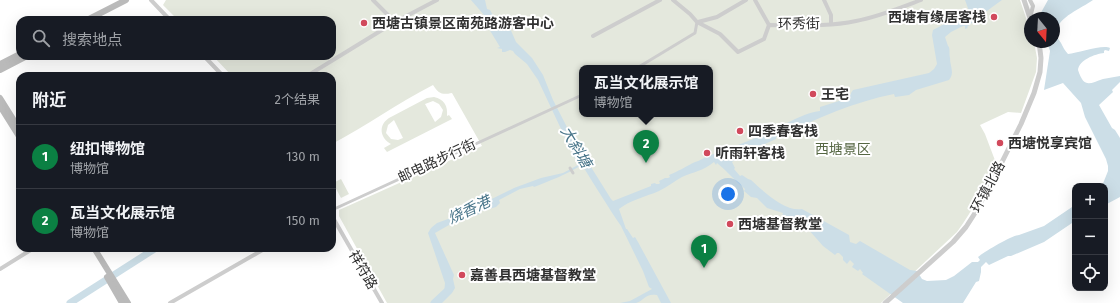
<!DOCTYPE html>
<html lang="zh">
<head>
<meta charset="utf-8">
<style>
  :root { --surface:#171b24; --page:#20242c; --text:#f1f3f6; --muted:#9ea1a6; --line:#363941; --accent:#0b8043 }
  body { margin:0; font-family:"Fira Sans","Noto Sans SC",sans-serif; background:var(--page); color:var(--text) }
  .controls { position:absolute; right:12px; bottom:12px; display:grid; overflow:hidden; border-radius:8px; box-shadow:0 4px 16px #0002 }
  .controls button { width:36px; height:36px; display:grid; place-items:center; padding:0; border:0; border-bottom:1px solid var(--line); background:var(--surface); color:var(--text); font:20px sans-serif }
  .compass { position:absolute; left:1024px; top:12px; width:36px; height:36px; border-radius:50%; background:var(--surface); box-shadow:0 4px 16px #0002; rotate:162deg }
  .you { position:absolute; left:728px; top:194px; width:14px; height:14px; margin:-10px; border:3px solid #fff; border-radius:50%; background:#1a73e8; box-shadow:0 0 0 6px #1a73e833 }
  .badge { display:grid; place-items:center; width:26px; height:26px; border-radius:50%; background:var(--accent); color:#fff; font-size:13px; font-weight:700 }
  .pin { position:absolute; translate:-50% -33px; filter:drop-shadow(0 1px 2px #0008) }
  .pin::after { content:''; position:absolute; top:21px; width:14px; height:12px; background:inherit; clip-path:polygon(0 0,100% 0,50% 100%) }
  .popup { position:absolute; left:579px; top:65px; width:134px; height:52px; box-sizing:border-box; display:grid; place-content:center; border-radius:8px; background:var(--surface); filter:drop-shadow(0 1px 3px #0005); font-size:13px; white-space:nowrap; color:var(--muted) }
  .popup b { font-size:15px; color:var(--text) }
  .popup::after { content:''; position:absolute; left:50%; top:100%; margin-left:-8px; border:8px solid transparent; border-top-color:var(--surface) }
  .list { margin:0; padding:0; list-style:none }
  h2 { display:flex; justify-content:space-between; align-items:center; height:52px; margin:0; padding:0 16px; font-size:17px }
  h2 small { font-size:13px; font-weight:400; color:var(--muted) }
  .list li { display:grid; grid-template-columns:26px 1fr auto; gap:12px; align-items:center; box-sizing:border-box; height:64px; padding:0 16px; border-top:1px solid var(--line) }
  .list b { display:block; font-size:15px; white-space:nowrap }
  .list p { margin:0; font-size:13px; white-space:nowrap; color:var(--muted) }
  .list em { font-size:13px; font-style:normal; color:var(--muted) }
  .icon { flex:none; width:22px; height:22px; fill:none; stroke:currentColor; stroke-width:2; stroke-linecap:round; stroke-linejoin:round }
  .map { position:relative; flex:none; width:1120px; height:303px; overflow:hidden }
  .search { position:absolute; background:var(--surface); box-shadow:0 4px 16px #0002; left:16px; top:16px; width:320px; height:44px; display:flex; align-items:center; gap:10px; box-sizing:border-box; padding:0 14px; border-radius:12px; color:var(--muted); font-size:15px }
  .panel { position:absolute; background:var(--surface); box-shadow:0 4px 16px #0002; left:16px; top:72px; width:320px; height:180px; border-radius:12px }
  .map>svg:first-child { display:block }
  .green { fill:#e4e8dd; fill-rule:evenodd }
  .water { fill:#ccdee7 }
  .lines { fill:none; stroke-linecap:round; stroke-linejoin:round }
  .river { stroke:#ccdee7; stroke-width:7 }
  .pedestrian { stroke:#cdcdcd; stroke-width:3 }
  .minor { stroke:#cdcdcd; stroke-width:4 }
  .tertiary { stroke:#cdcdcd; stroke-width:5 }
  .secondary { stroke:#bababa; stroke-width:6 }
  .poi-dot { fill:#d1495c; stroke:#fff; stroke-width:1.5 }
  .labels { text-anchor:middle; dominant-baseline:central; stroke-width:4; stroke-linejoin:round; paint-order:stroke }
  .poi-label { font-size:14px; font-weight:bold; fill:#303030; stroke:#fff; text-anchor:start }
  .street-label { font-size:14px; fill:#303030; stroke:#fff }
  .park-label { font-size:14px; fill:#566743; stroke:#fff }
  .water-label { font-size:15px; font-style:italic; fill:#477489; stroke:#fff }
</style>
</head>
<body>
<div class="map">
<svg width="1120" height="303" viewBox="0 0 1120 303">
  <rect width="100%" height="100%" fill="#fff"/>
  <g class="green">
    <path d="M166 0H1020L1030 30V42H1034L1037 58 1036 72 1021 113 1008 112 980 125 985 134 996 163C985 187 973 210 957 232L881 303H387L339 216V210L482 146 452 93C442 95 439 94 433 85 398 103 366 126 332 144V76H232L213 56H332V20H178L163 5ZM582 68H710V114H582Z"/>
    <path d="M434 97C444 99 448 106 447 116L449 115 452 119 387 152 384 148 391 144C380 138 378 125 389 118L427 98ZM433 101 439 104 443 110 441 117 435 122 425 104ZM394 120 403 138 398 140 391 139 386 133 388 125Z"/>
    <polygon points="341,179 349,194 341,198 333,183"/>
  </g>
  <g class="water">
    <path d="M471 0H485L487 9 490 10 496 21H500L510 31 508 27 509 26 516 42 532 58 543 75 553 100 571 135 611 199 613 201 651 186V184L655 183 656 184H659L660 183 659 181 665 178H668L670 177 669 175C677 172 687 166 695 162 700 161 705 156 711 156V155L719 152 720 155 723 156 724 154 726 155 727 150 732 148 733 147 758 137H760L765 135V133L771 132 781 128V126C791 121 808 112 820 111V107L839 101 851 94V93L853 90 929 73 934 69 937 64 932 35 933 30 969 11 965 0H1002C989 9 978 18 967 27L968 28 965 29V26H963L951 32 945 37 948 46 949 47C950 50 949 54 950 58 950 67 955 72 949 80L916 90 909 95 895 97 894 94C854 102 817 118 781 136L779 135 776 137V139L744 153 732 162 735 168 734 169 740 176 742 175 748 179 751 180C763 191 785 212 802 209L849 235 850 242 856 244 860 241 910 270 917 271 922 279 927 281 946 280 954 276 972 262H978L980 260 978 257C984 252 1013 235 1019 235L1044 226 1075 205V221L1044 242 1011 256H1008L989 265 986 262 981 267V272L979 281 976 282 963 303H903L862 274 863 273 860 269 858 271 852 267 854 264 850 260 847 264 843 260V257L839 253H837L835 255 823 246 808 229 800 225 797 222 794 223 782 216 783 213 767 208 757 198 751 197 744 191 745 189C735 181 727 171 717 163L716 165 714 162C703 171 693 172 682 177 675 181 667 187 659 191 645 197 630 200 619 209L626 229H627L633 238 635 237 638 242 671 303H661L657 295C645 293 645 300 636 303 632 303 625 303 620 303L630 301 652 289 649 287 643 271 621 226C608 207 594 184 582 165 565 175 552 180 534 187L533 186 520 189 499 200 500 203 496 207 479 212 480 214 454 222 453 224 451 223V226L449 225 435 233 454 275 453 279 455 288 452 293 442 303H435L444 294 445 283 428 233 431 228 437 223 459 215 514 188 541 178 563 173 578 165 538 80 527 64 515 54 513 51 510 50 505 52H502V49L497 48 500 47 489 29 490 26 484 15Z"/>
    <path d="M1048 0H1093C1082 8 1058 17 1056 32 1056 36 1059 40 1061 43 1063 47 1065 51 1068 54 1078 53 1103 44 1110 48L1109 51 1105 50 1104 51V53C1095 54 1079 60 1078 70 1084 88 1089 84 1103 79 1109 78 1114 77 1120 76V82L1112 90 1113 92 1099 105 1112 128 1115 130 1120 138V197L1105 205V186H1102L1108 171V166L1106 159 1085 117 1081 103 1063 83 1044 90 1050 51 1047 42H1054V18H1038Z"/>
  </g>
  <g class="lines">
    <g class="river">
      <polyline points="70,303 156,248"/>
      <polyline points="434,303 449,289 449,286"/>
    </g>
    <g class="pedestrian">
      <polyline points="637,68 695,33 697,22"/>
      <polyline points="570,168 573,173"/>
      <polyline points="332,210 582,95"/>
    </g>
    <g class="minor">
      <polyline points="151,0 170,20"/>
      <polyline points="373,0 395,22"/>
      <path d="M673 0 690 14 697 22 720 34 738 52 764 39 769 25C798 25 828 27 856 21 878 17 900 8 921 0"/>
      <polyline points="755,0 769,25"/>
      <polyline points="824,0 831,15 831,24"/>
      <polyline points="1030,18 1033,6 1030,0"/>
      <polyline points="698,22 717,17 746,0"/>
      <polyline points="593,36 660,0"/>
      <polyline points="204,56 223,76"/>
      <polyline points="307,76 395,22 437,0"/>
      <polyline points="332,216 382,303"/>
      <polyline points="0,269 34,248"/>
      <polyline points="170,303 266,248"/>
    </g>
    <g class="tertiary">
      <polyline points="1024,0 1030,18"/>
      <polyline points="885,303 953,242 966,227 975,213 997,172 1021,124 1034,93 1040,72 1041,58 1039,42"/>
    </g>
    <g class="secondary">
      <polyline points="87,20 126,0"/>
      <polyline points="0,64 20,54"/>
      <polyline points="0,70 27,56"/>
      <polyline points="0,98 20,130"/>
      <polyline points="0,106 20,138"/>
      <polyline points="94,248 128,303"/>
      <polyline points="107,277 122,303"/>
    </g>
  </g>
  <g class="poi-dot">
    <circle cx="994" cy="17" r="4"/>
    <circle cx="364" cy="23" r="4"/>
    <circle cx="813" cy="94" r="4"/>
    <circle cx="740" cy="131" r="4"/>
    <circle cx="1000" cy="143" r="4"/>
    <circle cx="707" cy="153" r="4"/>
    <circle cx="730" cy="224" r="4"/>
    <circle cx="462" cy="275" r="4"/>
  </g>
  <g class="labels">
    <g class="poi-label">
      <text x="986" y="17" text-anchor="end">西塘有缘居客栈</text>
      <text x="372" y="23">西塘古镇景区南苑路游客中心</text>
      <text x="821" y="94">王宅</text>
      <text x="748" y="131">四季春客栈</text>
      <text x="1008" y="143">西塘悦享宾馆</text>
      <text x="715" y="153">听雨轩客栈</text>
      <text x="738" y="224">西塘基督教堂</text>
      <text x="470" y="275">嘉善县西塘基督教堂</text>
    </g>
    <g class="street-label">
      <text transform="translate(799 24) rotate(-1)">环秀街</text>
      <text transform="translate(437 161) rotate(-25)">邮电路步行街</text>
      <text transform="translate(988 187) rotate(-62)">环镇北路</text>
      <text transform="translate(363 270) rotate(60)">祥符路</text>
    </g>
    <g class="park-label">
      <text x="843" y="149">西塘景区</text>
    </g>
    <g class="water-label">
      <text transform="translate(576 147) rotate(59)">大斜塘</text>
      <text transform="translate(469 210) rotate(-25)">烧香港</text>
    </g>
  </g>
</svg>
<div class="controls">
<button>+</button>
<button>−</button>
<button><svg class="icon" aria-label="locate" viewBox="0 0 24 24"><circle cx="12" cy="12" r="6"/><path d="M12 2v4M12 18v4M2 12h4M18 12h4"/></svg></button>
</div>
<svg class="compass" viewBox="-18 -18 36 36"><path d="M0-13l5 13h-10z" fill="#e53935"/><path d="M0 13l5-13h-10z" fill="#9ea1a6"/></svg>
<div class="you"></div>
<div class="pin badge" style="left:704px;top:268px">1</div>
<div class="pin badge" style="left:646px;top:163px">2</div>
<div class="popup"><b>瓦当文化展示馆</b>博物馆</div>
<div class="search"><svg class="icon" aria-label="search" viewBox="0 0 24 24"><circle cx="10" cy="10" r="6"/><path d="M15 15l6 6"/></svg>搜索地点</div>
<section class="panel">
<h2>附近<small>2个结果</small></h2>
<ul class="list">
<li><span class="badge">1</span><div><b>纽扣博物馆</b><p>博物馆</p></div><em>130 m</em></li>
<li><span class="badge">2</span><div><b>瓦当文化展示馆</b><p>博物馆</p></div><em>150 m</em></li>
</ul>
</section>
</div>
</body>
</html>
